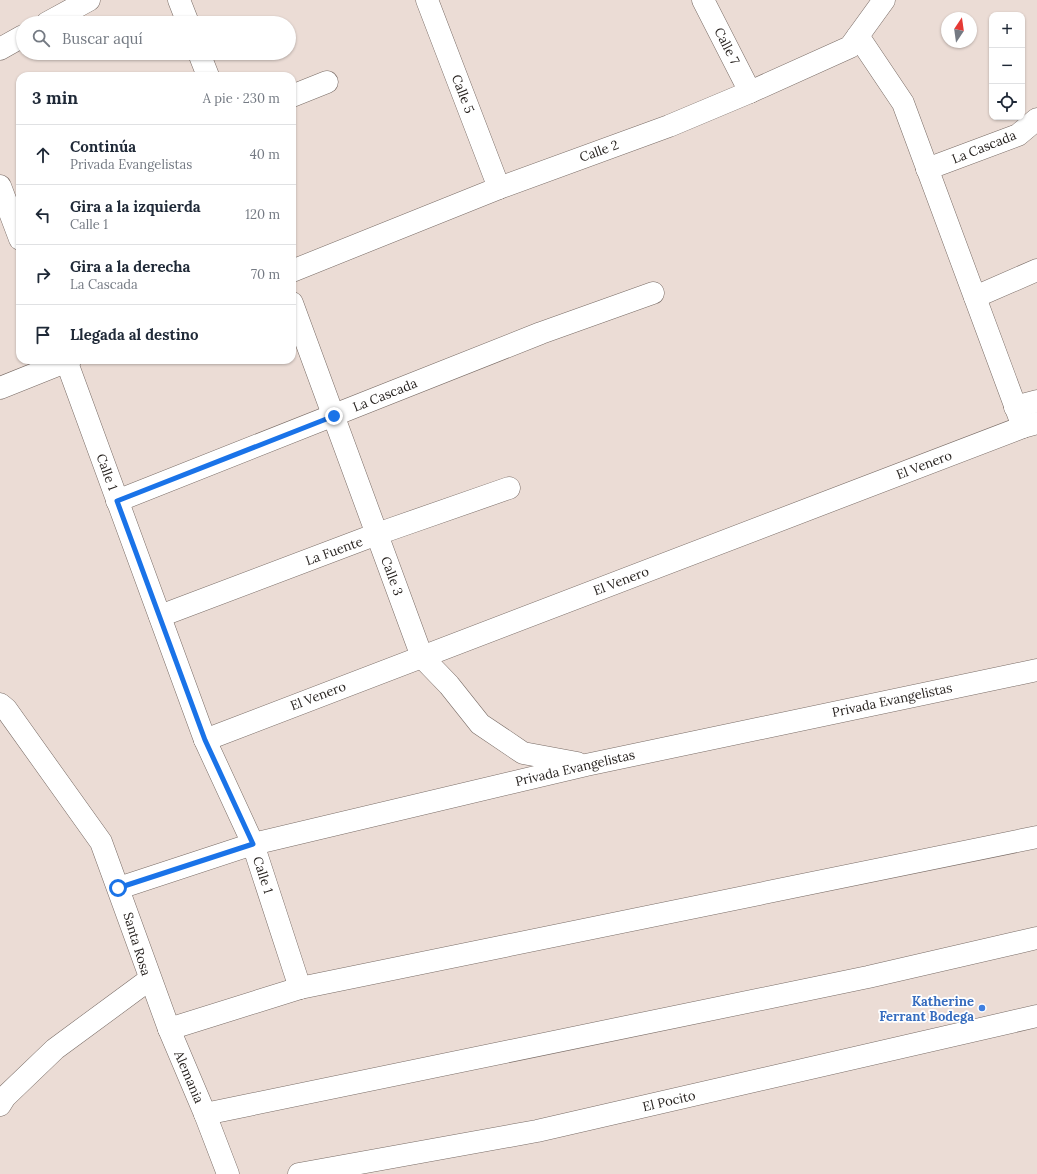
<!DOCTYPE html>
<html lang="es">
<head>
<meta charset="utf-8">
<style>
  :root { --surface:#fff; --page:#f6f6f7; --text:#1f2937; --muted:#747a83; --line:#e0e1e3 }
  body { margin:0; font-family:Lora,serif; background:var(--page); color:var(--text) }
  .controls { position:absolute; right:12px; top:12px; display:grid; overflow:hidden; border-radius:8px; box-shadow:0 1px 3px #0004 }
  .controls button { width:36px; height:36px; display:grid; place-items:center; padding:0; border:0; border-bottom:1px solid var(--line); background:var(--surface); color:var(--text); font:20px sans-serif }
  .compass { position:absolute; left:941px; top:12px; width:36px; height:36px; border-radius:50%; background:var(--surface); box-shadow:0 1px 3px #0004; rotate:13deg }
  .stop { position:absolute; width:12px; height:12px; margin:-9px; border:3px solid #1a73e8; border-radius:50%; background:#fff }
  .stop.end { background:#1a73e8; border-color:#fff; box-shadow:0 1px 4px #0008 }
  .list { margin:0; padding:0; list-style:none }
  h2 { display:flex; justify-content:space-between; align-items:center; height:52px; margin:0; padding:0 16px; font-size:17px }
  h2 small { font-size:13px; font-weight:400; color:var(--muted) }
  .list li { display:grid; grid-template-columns:26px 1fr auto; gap:12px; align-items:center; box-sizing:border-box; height:60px; padding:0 16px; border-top:1px solid var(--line) }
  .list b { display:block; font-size:15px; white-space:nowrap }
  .list p { margin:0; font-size:13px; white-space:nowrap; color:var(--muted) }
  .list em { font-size:13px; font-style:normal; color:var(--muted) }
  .icon { flex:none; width:22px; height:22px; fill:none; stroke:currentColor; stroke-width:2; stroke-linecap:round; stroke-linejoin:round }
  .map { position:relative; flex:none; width:1037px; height:1174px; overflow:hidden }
  .search { position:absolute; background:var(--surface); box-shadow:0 1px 3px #0004; left:16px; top:16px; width:280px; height:44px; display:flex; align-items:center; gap:10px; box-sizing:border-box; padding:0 14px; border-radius:22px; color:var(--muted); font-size:15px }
  .panel { position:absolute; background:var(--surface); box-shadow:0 1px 3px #0004; left:16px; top:72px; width:280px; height:292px; border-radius:12px }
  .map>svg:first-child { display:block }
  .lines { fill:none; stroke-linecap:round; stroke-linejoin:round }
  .minor-casing { stroke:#786b65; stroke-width:23 }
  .minor { stroke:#fff; stroke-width:22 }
  .route { stroke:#1a73e8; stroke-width:5 }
  .shop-dot { fill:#3f7fe0; stroke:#fff; stroke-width:1.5 }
  .labels { text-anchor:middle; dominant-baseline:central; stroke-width:3.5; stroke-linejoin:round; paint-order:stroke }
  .street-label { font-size:13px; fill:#231e1b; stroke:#fff }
  .shop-label { font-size:13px; font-weight:bold; fill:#366cbe; stroke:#fff; text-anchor:end }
</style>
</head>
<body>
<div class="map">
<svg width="1037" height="1174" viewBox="0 0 1037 1174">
  <rect width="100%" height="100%" fill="#ebdcd5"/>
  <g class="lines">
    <g class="minor-casing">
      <g id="minor">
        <polyline points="179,0 188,23"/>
        <polyline points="427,0 499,188"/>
        <polyline points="703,0 750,92"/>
        <polyline points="47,23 89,0"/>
        <polyline points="858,36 903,103 1023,427"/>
        <polyline points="0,49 23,36"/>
        <polyline points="199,53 208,76"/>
        <polyline points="292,96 327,82"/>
        <polyline points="927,169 1018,135 1037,119"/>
        <polyline points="0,186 20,239"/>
        <polyline points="292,271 499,188 669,126 750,92 850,47 884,0"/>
        <polyline points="975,297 1037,270"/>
        <polyline points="292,303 422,657 449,685 480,724 523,753 577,763"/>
        <polyline points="66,360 205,740 253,844 300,988"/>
        <polyline points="0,388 70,360"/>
        <polyline points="1015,407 1037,401"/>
        <polyline points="117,501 541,333 653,293"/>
        <polyline points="160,616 377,534 509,488"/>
        <polyline points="0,704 6,709 101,842 169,1029 205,1114 228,1174"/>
        <polyline points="205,740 1023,427 1037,423"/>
        <polyline points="119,888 253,844 586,765 1037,670"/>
        <polyline points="169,1029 300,988 1037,837"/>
        <polyline points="0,1105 5,1097 55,1049 150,979"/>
        <polyline points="205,1114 868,977 1037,938"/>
        <polyline points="299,1174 537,1131 1037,1016"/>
      </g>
    </g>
    <use href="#minor" class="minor"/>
  </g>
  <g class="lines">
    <polyline class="route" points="118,888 253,844 205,740 117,501 334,416"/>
  </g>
  <circle class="shop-dot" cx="982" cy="1008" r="4"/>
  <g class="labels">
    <g class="street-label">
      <text transform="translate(727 46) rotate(63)">Calle 7</text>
      <text transform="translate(463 94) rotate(69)">Calle 5</text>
      <text transform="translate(984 147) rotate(-22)">La Cascada</text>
      <text transform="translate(599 151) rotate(-20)">Calle 2</text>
      <text transform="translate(385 395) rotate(-22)">La Cascada</text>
      <text transform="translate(924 465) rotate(-21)">El Venero</text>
      <text transform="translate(107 472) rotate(70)">Calle 1</text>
      <text transform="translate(334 551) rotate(-20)">La Fuente</text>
      <text transform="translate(392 576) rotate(70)">Calle 3</text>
      <text transform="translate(621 581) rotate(-21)">El Venero</text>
      <text transform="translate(318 696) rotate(-21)">El Venero</text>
      <text transform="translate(892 700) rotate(-12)">Privada Evangelistas</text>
      <text transform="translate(575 768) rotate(-13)">Privada Evangelistas</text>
      <text transform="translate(263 875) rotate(72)">Calle 1</text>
      <text transform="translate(137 944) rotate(73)">Santa Rosa</text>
      <text transform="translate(189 1077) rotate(67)">Alemania</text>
      <text transform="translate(669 1101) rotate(-13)">El Pocito</text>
    </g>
    <g class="shop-label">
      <text x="974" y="1001">Katherine<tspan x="974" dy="15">Ferrant Bodega</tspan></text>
    </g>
  </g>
</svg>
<div class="controls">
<button>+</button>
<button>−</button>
<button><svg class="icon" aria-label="locate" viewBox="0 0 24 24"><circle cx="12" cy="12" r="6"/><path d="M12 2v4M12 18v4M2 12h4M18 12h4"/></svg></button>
</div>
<svg class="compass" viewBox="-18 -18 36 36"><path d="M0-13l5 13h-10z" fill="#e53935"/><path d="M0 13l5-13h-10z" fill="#747a83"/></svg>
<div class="stop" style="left:118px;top:888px"></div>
<div class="stop end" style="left:334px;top:416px"></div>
<div class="search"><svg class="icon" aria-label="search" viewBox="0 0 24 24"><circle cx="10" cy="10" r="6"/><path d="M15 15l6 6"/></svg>Buscar aquí</div>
<section class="panel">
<h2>3 min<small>A pie · 230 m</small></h2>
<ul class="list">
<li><svg class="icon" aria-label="ahead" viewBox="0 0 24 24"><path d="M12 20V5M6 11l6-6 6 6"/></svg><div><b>Continúa</b><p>Privada Evangelistas</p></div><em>40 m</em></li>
<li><svg class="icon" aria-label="left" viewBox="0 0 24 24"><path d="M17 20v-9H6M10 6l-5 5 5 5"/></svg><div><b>Gira a la izquierda</b><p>Calle 1</p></div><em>120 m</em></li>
<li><svg class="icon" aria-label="right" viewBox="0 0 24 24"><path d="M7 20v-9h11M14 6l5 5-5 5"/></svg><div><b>Gira a la derecha</b><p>La Cascada</p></div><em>70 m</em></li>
<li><svg class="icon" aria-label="arrive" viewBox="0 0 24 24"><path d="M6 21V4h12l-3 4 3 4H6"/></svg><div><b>Llegada al destino</b></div></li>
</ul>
</section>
</div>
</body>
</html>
